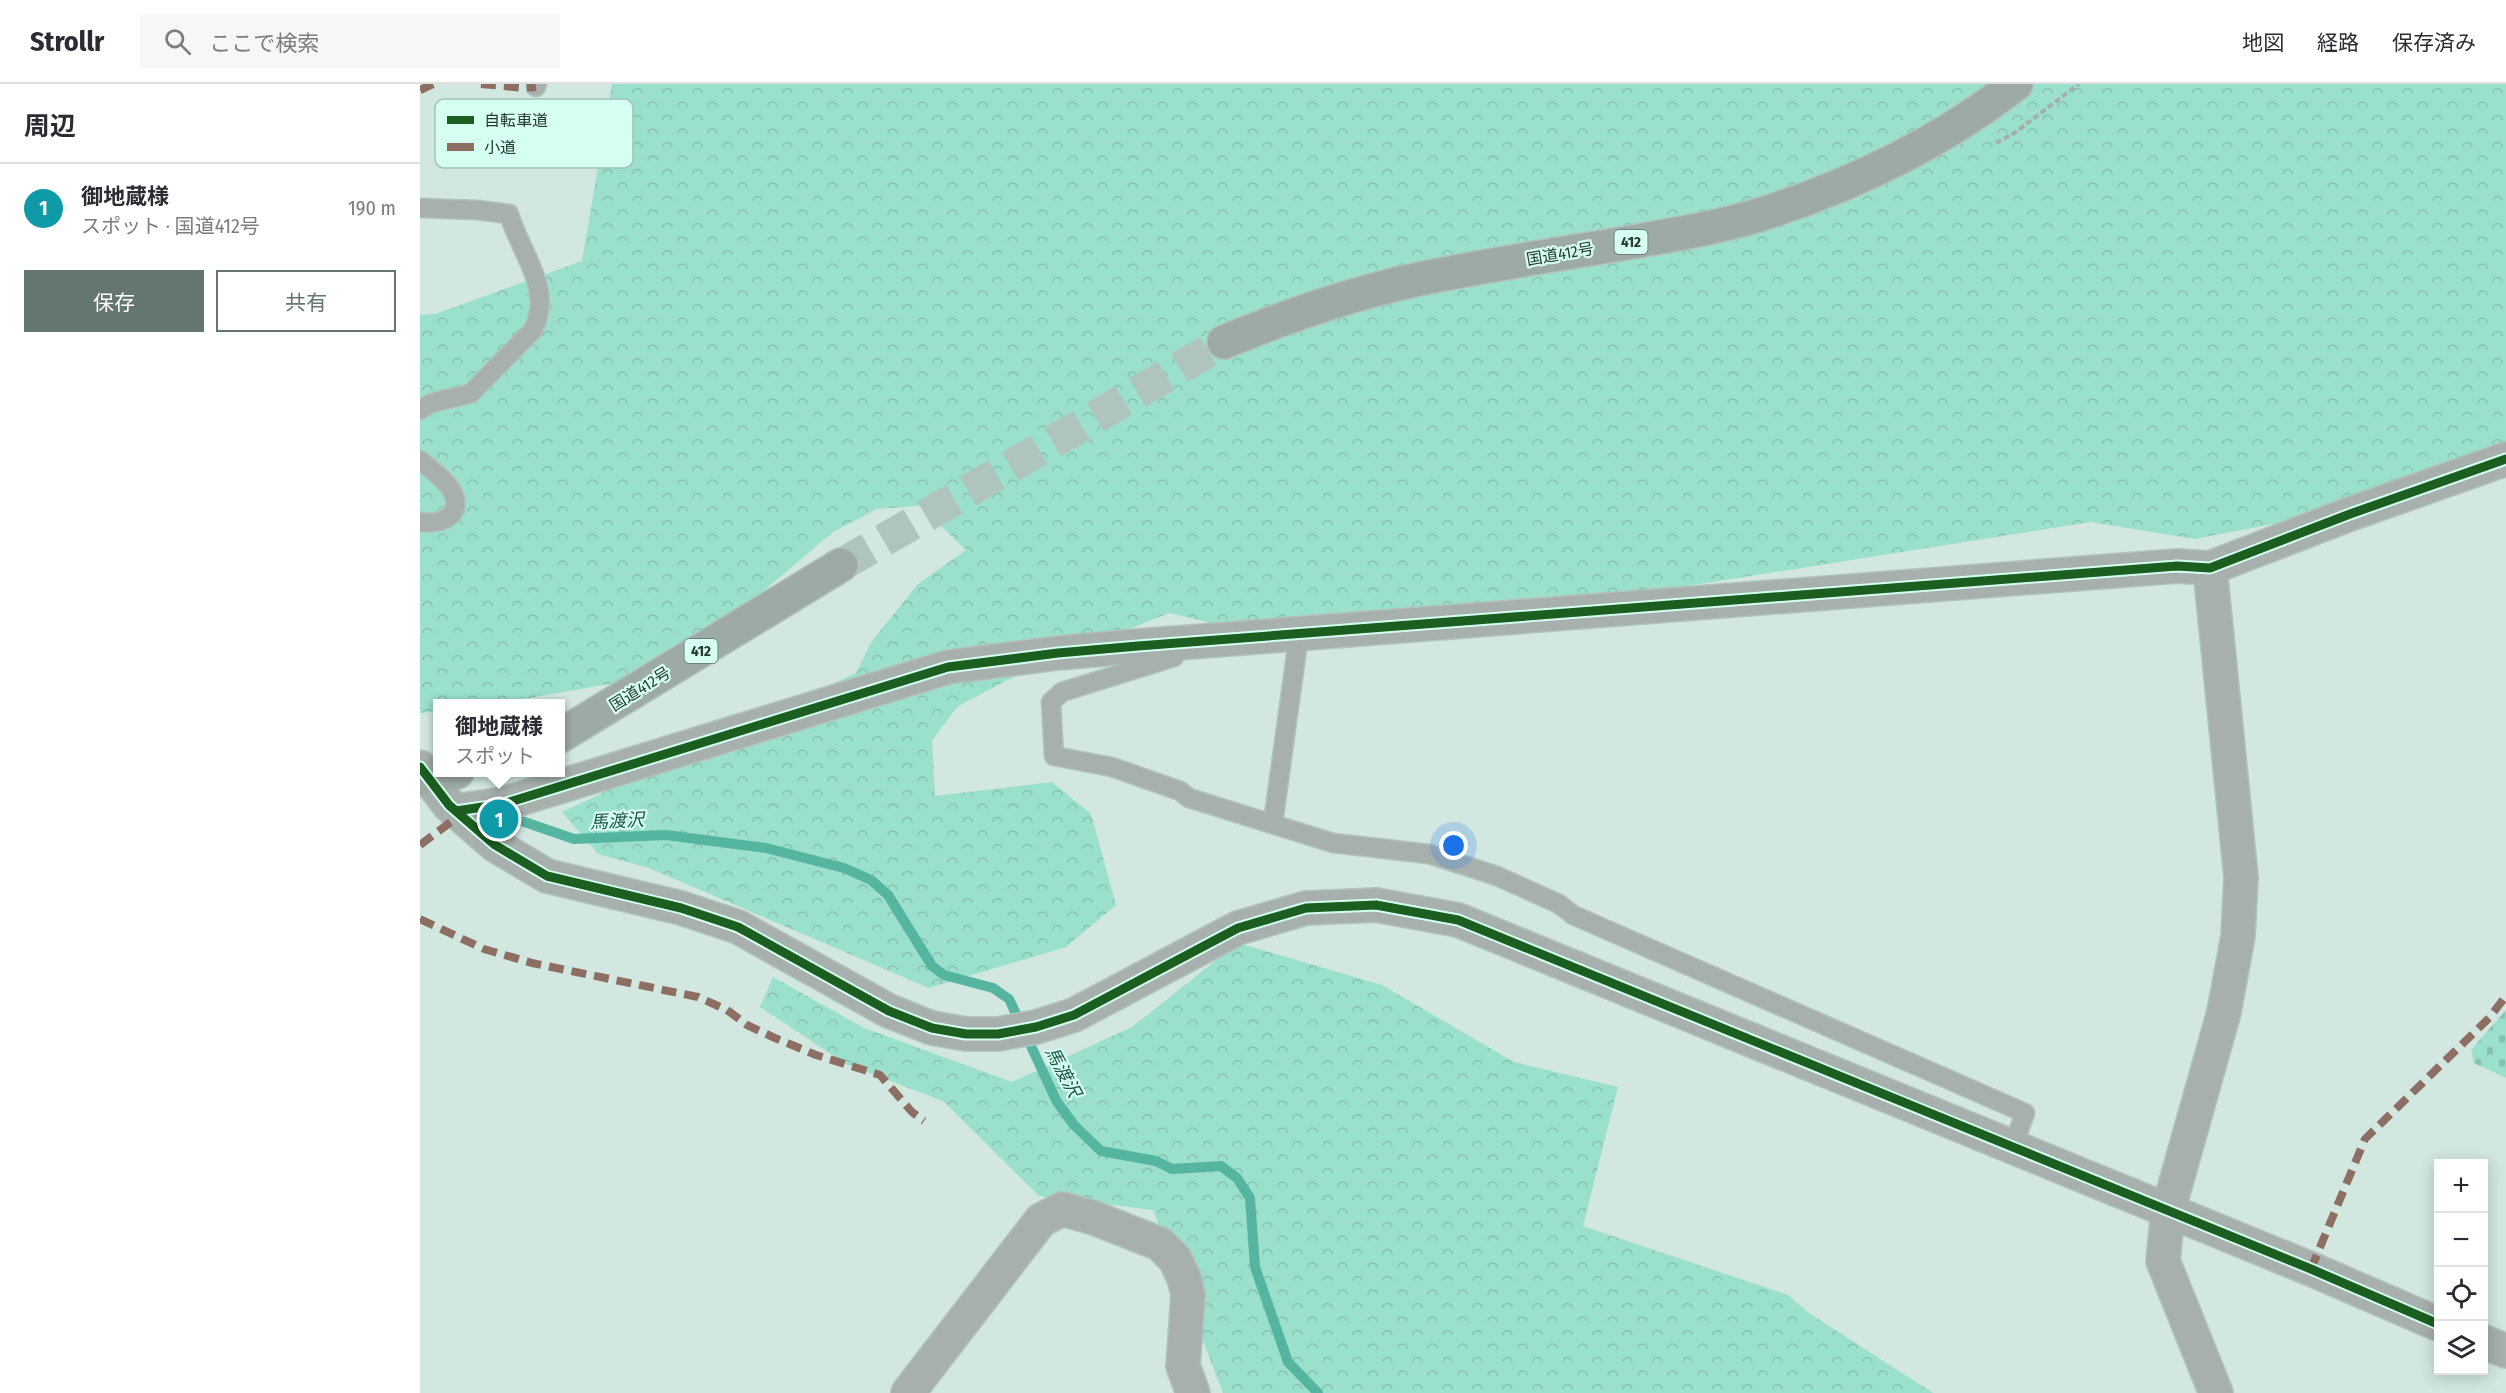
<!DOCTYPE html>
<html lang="ja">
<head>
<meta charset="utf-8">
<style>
  :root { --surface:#fff; --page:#f7f7f7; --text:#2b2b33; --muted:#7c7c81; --line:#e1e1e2; --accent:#637670 }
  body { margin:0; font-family:"Fira Sans Condensed","Noto Sans JP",sans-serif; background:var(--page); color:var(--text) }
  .controls { position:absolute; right:18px; bottom:18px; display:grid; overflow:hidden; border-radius:0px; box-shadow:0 3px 15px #0003 }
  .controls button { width:54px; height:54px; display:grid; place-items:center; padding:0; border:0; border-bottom:2px solid var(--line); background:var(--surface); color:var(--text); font:30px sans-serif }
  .you { position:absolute; left:1034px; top:762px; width:21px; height:21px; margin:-15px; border:4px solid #fff; border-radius:50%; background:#1a73e8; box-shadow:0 0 0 9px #1a73e833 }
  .badge { display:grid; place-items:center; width:39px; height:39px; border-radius:50%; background:var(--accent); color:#fff; font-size:20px; font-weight:700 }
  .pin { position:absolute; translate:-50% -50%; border:3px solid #fff; box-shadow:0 2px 6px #0006 }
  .popup { position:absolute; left:13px; top:615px; width:132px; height:78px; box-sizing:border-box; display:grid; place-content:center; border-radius:0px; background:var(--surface); filter:drop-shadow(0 2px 4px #0005); font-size:20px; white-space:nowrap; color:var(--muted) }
  .popup b { font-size:22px; color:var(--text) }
  .popup::after { content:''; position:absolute; left:50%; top:100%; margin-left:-12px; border:12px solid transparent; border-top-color:var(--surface) }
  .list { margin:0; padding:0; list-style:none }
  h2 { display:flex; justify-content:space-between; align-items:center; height:78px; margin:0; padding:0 24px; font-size:26px }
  h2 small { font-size:20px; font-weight:400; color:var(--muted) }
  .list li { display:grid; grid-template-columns:39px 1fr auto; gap:18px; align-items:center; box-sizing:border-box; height:90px; padding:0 24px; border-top:2px solid var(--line) }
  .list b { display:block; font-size:22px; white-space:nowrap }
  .list p { margin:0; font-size:20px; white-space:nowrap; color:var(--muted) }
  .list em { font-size:20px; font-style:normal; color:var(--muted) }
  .actions { display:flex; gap:12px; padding:18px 24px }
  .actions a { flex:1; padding:14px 0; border:2px solid var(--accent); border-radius:0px; text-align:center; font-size:21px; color:var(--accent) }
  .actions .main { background:var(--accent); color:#fff }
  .icon { flex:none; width:33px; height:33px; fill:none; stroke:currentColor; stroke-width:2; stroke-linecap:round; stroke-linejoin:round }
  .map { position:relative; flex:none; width:2086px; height:1309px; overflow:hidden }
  header { display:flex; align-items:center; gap:36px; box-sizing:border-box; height:84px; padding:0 30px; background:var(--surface); border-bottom:2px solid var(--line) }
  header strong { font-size:28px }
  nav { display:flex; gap:33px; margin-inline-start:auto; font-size:21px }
  .search { width:420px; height:54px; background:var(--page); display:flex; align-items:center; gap:15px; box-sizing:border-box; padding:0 21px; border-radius:0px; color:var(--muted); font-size:22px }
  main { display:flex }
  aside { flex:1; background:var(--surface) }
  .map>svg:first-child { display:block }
  .forest { fill:url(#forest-crowns) }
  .cemetery { fill:url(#cemetery-stones) }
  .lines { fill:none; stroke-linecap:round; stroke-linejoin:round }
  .stream { stroke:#55b5a0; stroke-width:10 }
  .trunk-tunnel { stroke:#afc4be; stroke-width:33; stroke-dasharray:33 16; stroke-linecap:butt }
  .service-casing { stroke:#b1c3bd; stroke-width:21 }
  .minor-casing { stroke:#b1c3bd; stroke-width:36 }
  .tertiary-casing { stroke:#b1c3bd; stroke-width:36 }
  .trunk-casing { stroke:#b1c3bd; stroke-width:36 }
  .path { stroke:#a5afac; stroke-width:4; stroke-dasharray:6 3; stroke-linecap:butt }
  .service { stroke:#a7b0ad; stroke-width:18 }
  .minor { stroke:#a7b0ad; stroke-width:33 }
  .tertiary { stroke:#a7b0ad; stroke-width:33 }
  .trunk { stroke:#9eaaa6; stroke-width:33 }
  .quiet { stroke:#8d6e63; stroke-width:8; stroke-dasharray:15 8; stroke-linecap:butt }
  .cycleway-casing { stroke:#d4fff1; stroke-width:13 }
  .cycleway { stroke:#1b5e20; stroke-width:9 }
  .labels { text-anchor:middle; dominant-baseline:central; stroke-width:4.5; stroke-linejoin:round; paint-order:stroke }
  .shield { fill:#d4fff1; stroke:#5c746d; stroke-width:1.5 }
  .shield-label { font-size:15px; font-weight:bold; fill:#283934 }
  .street-label { font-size:16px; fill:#283934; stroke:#d4fff1 }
  .water-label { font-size:18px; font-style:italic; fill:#235347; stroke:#d4fff1 }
  .key { fill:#d4fff1; stroke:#a0c4b8; stroke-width:1.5 }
  .key-label { font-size:16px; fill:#283934 }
</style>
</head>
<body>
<header>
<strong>Strollr</strong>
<div class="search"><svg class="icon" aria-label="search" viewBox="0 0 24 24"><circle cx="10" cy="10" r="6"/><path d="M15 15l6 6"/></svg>ここで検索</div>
<nav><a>地図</a><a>経路</a><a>保存済み</a></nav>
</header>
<main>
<aside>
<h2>周辺<small></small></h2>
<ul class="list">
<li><span class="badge" style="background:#0f9aa8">1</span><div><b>御地蔵様</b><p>スポット · 国道412号</p></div><em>190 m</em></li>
</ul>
<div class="actions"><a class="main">保存</a><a>共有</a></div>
</aside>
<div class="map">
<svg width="2086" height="1309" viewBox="0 0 2086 1309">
  <defs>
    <pattern id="forest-crowns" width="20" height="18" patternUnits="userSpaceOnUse" patternTransform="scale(1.5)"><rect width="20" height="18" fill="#9bdfcd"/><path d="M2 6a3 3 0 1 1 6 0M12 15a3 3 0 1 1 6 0" fill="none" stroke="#86c0b1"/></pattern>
    <pattern id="cemetery-stones" width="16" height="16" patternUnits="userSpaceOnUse" patternTransform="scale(1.5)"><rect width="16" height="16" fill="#9bdfcd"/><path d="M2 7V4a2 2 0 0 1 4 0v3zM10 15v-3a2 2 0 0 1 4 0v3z" fill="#86c0b1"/></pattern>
  </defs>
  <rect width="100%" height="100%" fill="#d1e7e0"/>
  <g class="forest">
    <polygon points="192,0 2086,0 2086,358 1950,421 1775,455 1671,438 965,550 875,559 749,529 607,586 538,622 512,656 515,712 632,698 671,730 696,821 646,863 509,904 229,784 178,770 142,728 436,589 452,557 498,500 546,466 500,422 457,425 413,448 327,521 200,598 81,619 17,620 17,627 0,629 0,231 15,230 162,177"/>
    <polygon points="818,859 962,901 1094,978 1198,1003 1163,1142 1368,1211 1389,1229 1513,1309 803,1309 733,1126 619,1112 523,1017 426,980 340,923 353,893 444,944 592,998 712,943"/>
  </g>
  <polygon class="cemetery" points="2086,926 2086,994 2054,979 2051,966"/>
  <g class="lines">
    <polyline class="stream" points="93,734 154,755 246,751 346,764 424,784 451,796 468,811 512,882 524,891 573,904 589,915 637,1018 654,1041 681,1067 736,1077 752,1085 801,1082 817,1094 830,1114 835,1183 868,1278 898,1309"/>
    <polyline class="trunk-tunnel" points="421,481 804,258"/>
    <g class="service-casing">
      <g id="service">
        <polyline points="116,3 117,0"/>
        <path d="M0 124 57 126 89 130C100 169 134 204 113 246L51 309C34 316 14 314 0 326"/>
        <path d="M0 376C9 384 26 396 32 407 45 432 20 441 0 438"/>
        <polyline points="754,563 754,573 642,608 631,618 634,672 692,683 760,707 769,714 913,759 1009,770 1077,792 1139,820 1153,831 1605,1029 1593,1063"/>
        <polyline points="853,739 879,550"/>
      </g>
    </g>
    <g class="minor-casing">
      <g id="minor">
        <polyline points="1790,484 1821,793 1818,852 1804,928 1748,1127 1743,1177 1796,1309"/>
        <polyline points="36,727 83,720 528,583 638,569 718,562 1757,482 1790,484 1930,430 2086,375"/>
        <polyline points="488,1309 621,1136 642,1125 674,1134 740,1160 755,1175 764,1194 768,1211 763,1282 773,1309"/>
      </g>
    </g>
    <g class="tertiary-casing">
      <g id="tertiary">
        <polyline points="0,683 29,721 75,761 127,792 261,824 318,843 469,927 512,944 546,950 578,950 616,943 654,931 818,844 886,824 956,821 1038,836 1891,1185 2018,1240"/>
        <polyline points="2064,1258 2086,1267"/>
      </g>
    </g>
    <g class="trunk-casing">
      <g id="trunk">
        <path d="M804 258C874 229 944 205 1019 191 1081 179 1144 169 1207 159 1251 151 1296 144 1339 131 1431 102 1520 59 1596 0"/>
        <polyline points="140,652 421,481"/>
        <polyline points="0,694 37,688"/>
      </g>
    </g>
    <polyline class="path" points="1576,59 1593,50 1659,0"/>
    <use href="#service" class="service"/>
    <use href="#minor" class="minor"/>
    <use href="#tertiary" class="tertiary"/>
    <use href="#trunk" class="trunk"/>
    <g class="quiet">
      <polyline points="61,0 105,4 116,3"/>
      <polyline points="0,6 13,0"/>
      <polyline points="0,761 40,731"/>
      <polyline points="0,835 64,865 112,879 278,913 307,926 327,941 355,954 396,971 460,991 492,1028 504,1037"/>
      <polyline points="1891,1185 1945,1055 2069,934 2086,912"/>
    </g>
    <g class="cycleway-casing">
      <g id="cycleway">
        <polyline points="0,683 29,721 75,761 127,792 261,824 318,843 469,927 512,944 546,950 578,950 616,943 654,931 818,844 886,824 956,821 1038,836 1891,1185 2018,1240"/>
        <polyline points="36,727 83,720 528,583 638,569 718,562 1757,482 1790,484 1930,430 2086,375"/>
      </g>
    </g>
    <use href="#cycleway" class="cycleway"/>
  </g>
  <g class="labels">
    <g class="shield">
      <rect x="1194.5" y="146" width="33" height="24" rx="4.5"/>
      <rect x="264.5" y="555" width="33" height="24" rx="4.5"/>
    </g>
    <g class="shield-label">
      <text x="1211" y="158">412</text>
      <text x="281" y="567">412</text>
    </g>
    <g class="street-label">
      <text transform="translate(1140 170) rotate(-10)">国道412号</text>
      <text transform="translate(220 605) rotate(-32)">国道412号</text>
    </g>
    <g class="water-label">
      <text transform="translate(197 737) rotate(-3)">馬渡沢</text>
      <text transform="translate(643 988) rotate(62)">馬渡沢</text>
    </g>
  </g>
  <rect x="15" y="15" width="198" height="69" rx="9" class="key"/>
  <rect x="27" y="32" width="27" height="8" fill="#1b5e20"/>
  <rect x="27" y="59" width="27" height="8" fill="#8d6e63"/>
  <g class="key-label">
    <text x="64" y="42">自転車道</text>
    <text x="64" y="69">小道</text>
  </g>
</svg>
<div class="controls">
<button>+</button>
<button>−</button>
<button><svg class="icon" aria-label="locate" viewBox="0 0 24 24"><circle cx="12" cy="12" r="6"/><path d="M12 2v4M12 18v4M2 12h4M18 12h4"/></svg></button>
<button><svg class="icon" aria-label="layers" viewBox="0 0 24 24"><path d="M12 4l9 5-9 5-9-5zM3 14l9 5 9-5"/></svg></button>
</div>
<div class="you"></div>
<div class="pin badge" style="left:79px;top:735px;background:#0f9aa8">1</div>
<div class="popup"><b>御地蔵様</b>スポット</div>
</div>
</main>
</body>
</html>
